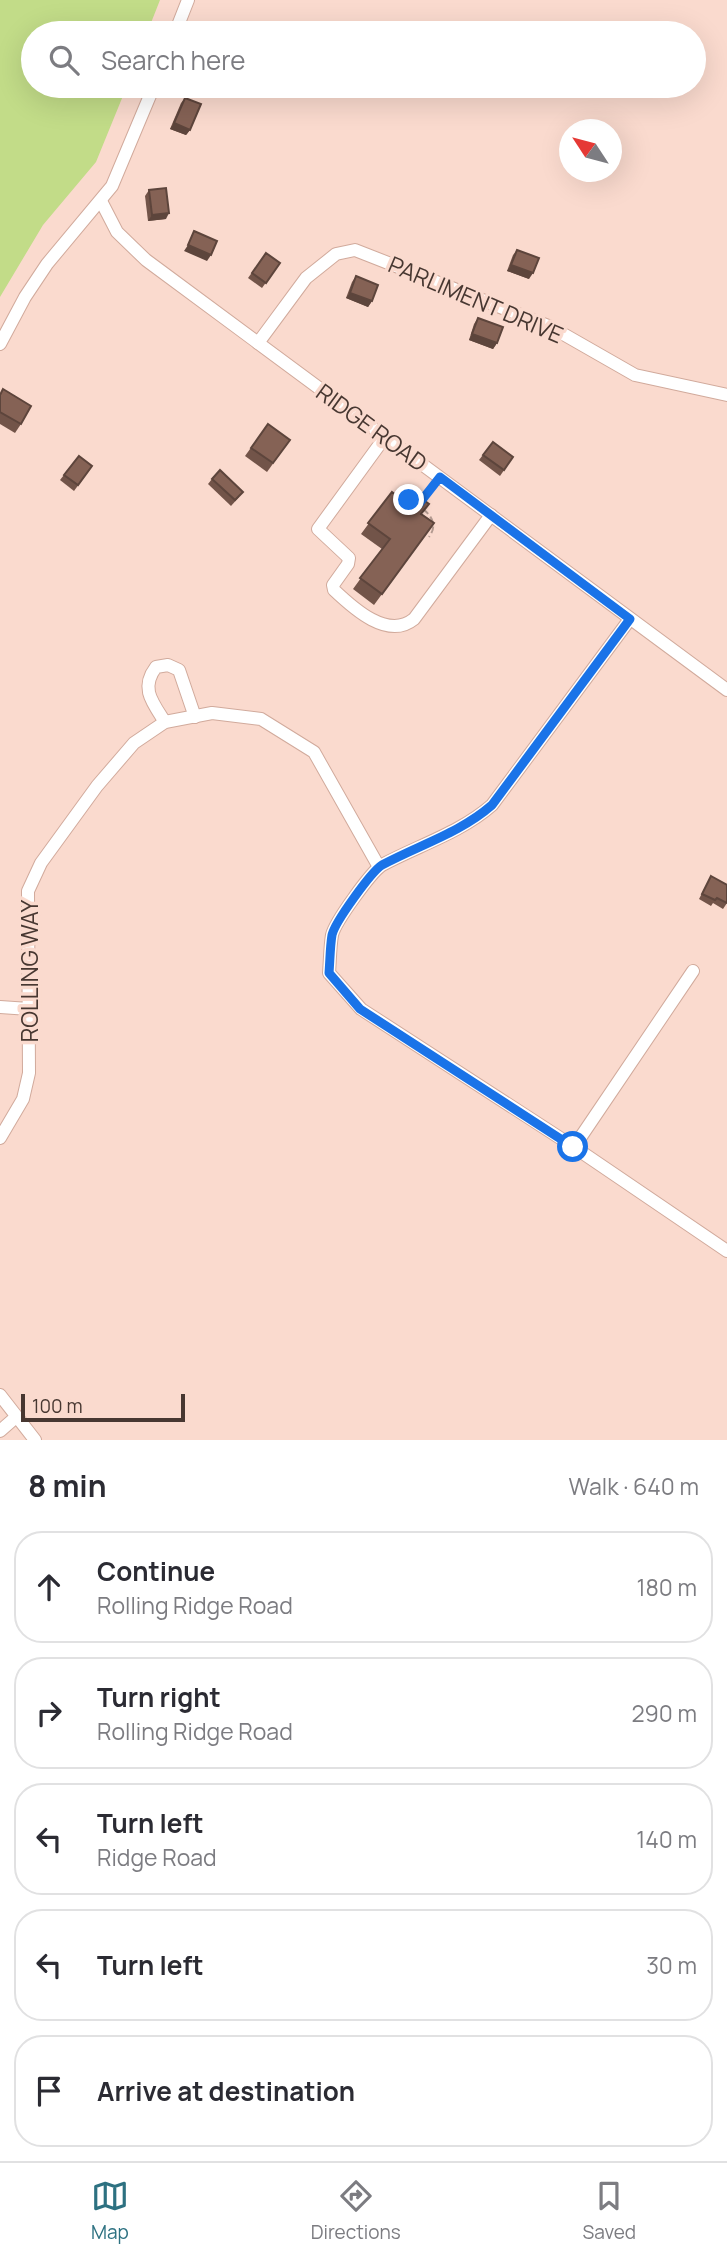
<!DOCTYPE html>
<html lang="en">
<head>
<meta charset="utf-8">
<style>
  :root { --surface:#fff; --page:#f2f2f3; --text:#2b2b33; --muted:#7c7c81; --line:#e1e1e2; --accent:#2d7181 }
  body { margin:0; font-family:Manrope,sans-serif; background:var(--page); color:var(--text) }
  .compass { position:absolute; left:559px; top:119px; width:63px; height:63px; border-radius:50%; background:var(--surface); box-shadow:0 7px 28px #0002; rotate:306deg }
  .scale { position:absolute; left:21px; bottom:18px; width:164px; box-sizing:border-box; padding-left:7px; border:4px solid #473731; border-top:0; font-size:19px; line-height:24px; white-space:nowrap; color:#473731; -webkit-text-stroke:5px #fadace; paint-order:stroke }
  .stop { position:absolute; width:21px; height:21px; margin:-16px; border:5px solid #1a73e8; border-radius:50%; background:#fff }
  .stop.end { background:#1a73e8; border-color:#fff; box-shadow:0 2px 7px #0008 }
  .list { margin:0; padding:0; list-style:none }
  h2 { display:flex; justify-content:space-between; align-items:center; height:91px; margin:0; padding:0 28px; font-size:30px }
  h2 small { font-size:23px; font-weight:400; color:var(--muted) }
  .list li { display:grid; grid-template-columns:46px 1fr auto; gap:21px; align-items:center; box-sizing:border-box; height:112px; margin:0 14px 14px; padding:0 14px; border:2px solid var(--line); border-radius:28px }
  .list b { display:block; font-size:26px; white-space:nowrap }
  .list p { margin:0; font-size:23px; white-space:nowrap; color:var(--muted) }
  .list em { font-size:23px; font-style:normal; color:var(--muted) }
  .icon { flex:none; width:38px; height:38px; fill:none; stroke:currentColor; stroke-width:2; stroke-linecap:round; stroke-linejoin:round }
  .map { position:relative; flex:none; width:727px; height:1440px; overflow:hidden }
  .search { position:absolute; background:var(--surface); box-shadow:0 7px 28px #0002; left:21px; right:21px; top:21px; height:77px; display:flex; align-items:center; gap:18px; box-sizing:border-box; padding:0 24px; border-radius:38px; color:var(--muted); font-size:26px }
  .sheet { height:721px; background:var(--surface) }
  nav { display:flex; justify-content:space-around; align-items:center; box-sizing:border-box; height:98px; border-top:2px solid var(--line); background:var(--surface); font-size:19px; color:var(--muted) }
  nav a { display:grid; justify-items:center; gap:4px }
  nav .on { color:var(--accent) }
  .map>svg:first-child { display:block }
  .green { fill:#c2dc88 }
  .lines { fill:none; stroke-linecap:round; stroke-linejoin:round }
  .minor-casing { stroke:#d1aa9c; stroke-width:14 }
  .path { stroke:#b39a90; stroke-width:2; stroke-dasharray:7 3.5; stroke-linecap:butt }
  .minor { stroke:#fff; stroke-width:12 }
  .wall { fill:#725449 }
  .shaded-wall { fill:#5d453c }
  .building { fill:#856255; stroke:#5d453c; stroke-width:2 }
  .route { stroke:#1a73e8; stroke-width:9 }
  .labels { text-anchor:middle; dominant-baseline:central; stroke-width:7; stroke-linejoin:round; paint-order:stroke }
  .street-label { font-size:23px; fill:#473731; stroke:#fadace }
</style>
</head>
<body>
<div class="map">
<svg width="727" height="1440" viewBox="0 0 727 1440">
  <rect width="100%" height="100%" fill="#fadace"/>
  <polygon class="green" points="0,0 160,0 147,33 33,33 33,86 127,86 96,162 43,225 0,297"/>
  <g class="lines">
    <g class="minor-casing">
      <g id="minor">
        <polyline points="175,33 188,0"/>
        <polyline points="101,201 117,232 146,260 727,690"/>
        <polyline points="258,343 306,278 336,254 355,250 551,327 635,375 727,395"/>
        <polyline points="0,344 25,297 47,264 112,186 154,86"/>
        <path d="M385 437 318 529 349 558 348 564 333 585 334 590C354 609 388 640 414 619L491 515"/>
        <path d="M630 619 492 805C460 833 419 845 382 865 371 872 335 922 332 935 330 947 330 961 329 973L361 1009 574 1147 727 1251"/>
        <path d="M165 722C152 702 140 688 156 667L168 665 179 670 195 717"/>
        <polyline points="0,1007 29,1009"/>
        <polyline points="0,1138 23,1099 29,1073 28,891 41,863 97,786 134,743 165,722 212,713 261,719 314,752 379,867"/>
        <polyline points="574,1147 693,971"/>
        <polyline points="0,1395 35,1440"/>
        <polyline points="0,1431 16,1417"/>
      </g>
    </g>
    <g class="path">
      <polyline points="423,499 433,487"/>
      <path d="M423 509C433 517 437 526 429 537"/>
    </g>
    <use href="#minor" class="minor"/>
  </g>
  <g class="wall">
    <polygon points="185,98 190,130 186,135 170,129 181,103"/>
    <polygon points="149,190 166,219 148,221 145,196"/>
    <polygon points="517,250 529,279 507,271 513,255"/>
    <polygon points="266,253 280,263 262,288 248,278"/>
    <polygon points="356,276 372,301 368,307 346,298 352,282"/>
    <polygon points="478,318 497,343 493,349 469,340 474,324"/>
    <polygon points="0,394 21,424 15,433 0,424"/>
    <polygon points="268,424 290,440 267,472 245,456"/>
    <polygon points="493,442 513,457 500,476 479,460"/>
    <polygon points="79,456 92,466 74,491 60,480"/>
    <polygon points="212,479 239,497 231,506 208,484"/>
    <polygon points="392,492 434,523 374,605 353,589 382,549 361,534"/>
    <polygon points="711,876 727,903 723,909 713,903 711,906 699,899"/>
  </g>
  <g class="shaded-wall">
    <polygon points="174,123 190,130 186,135 170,129"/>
    <polygon points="169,213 166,219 148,221 152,215"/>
    <polygon points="188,245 211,255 207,261 184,251"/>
    <polygon points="511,265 533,273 529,279 507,271"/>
    <polygon points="350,293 372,301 368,307 346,298"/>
    <polygon points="472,334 497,343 493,349 469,340"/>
  </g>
  <g class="building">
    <polygon points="185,98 201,104 190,130 174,123"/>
    <polygon points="166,188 169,213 152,215 149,190"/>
    <polygon points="194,231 217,241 211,255 188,245"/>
    <polygon points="517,250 539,258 533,273 511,265"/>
    <polygon points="266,253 280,263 266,283 252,273"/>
    <polygon points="356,276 378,285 372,301 350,293"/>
    <polygon points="478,318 503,327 497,343 472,334"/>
    <polygon points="3,389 31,406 21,424 0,412 0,395"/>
    <polygon points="268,424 290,440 273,463 251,448"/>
    <polygon points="493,442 513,457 504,470 483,455"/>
    <polygon points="79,456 92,466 78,485 64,475"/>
    <polygon points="220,470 243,492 235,500 212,479"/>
    <polygon points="392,492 405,502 412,492 429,504 421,514 434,523 382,594 360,578 390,539 368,523"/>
    <polygon points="711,876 727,885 727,903 717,898 715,900 702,894"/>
  </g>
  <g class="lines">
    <path class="route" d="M409 500 418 505 440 477 630 619 492 805C460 833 419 845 382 865 371 872 335 922 332 935 330 947 330 961 329 973L360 1009 573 1147"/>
  </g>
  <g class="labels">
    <g class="street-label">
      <text transform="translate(476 299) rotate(23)">PARLIMENT DRIVE</text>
      <text transform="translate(372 427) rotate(36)">RIDGE ROAD</text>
      <text transform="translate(29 971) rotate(-90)">ROLLING WAY</text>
    </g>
  </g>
</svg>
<svg class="compass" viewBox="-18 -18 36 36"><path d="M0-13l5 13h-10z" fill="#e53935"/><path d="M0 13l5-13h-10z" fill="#7c7c81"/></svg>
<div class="scale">100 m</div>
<div class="stop" style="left:573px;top:1147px"></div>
<div class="stop end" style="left:409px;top:500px"></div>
<div class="search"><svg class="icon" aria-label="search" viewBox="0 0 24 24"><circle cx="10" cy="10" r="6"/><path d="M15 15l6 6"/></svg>Search here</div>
</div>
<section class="sheet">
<h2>8 min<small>Walk · 640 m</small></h2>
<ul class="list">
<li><svg class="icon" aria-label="ahead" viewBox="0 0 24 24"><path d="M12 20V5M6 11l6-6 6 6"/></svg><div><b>Continue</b><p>Rolling Ridge Road</p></div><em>180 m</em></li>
<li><svg class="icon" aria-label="right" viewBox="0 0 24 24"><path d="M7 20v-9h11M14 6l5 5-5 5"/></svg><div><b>Turn right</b><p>Rolling Ridge Road</p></div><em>290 m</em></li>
<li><svg class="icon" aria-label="left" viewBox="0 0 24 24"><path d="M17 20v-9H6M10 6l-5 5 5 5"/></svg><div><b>Turn left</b><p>Ridge Road</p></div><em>140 m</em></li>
<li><svg class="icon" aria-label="left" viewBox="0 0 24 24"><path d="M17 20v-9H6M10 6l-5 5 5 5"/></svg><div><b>Turn left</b></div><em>30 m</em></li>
<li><svg class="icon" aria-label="arrive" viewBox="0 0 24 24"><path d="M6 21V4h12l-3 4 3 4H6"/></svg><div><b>Arrive at destination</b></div></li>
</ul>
</section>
<nav>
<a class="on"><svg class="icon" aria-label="map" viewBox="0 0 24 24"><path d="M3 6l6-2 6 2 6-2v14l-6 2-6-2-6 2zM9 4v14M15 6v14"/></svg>Map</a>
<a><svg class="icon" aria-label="directions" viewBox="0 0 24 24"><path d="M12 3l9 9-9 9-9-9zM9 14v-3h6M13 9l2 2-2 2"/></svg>Directions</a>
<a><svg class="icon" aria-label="saved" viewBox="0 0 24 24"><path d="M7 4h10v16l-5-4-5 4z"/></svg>Saved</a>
</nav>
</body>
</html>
